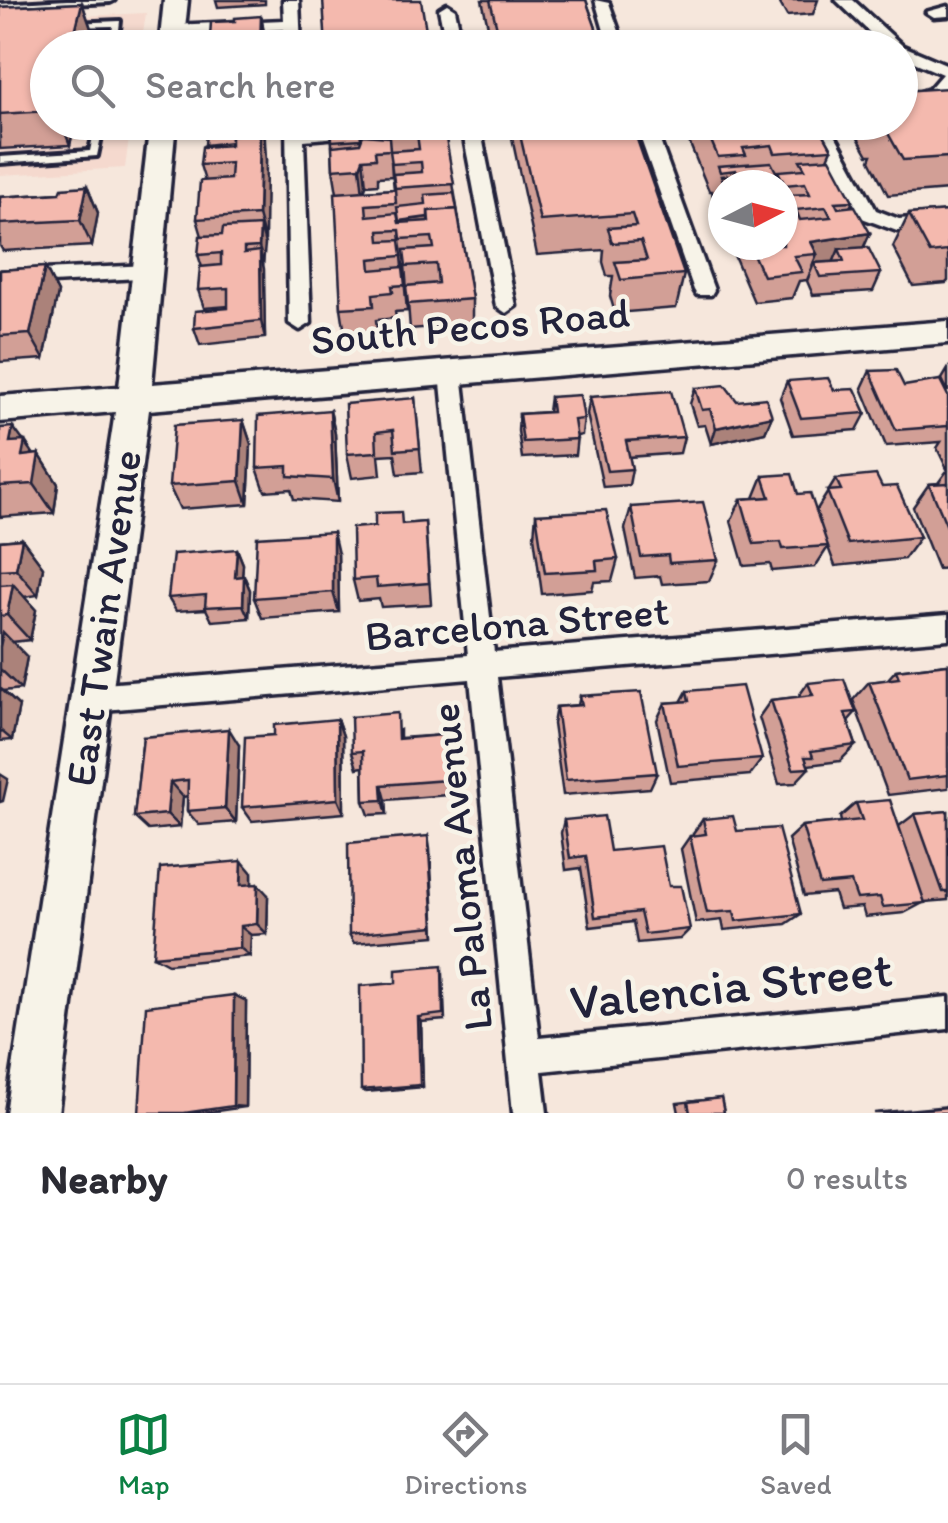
<!DOCTYPE html>
<html lang="en">
<head>
<meta charset="utf-8">
<style>
  :root { --surface:#fff; --page:#f2f2f3; --text:#2b2b33; --muted:#7c7c81; --line:#e1e1e2; --accent:#0b8043 }
  body { margin:0; font-family:Itim,sans-serif; background:var(--page); color:var(--text) }
  .compass { position:absolute; left:708px; top:170px; width:90px; height:90px; border-radius:50%; background:var(--surface); box-shadow:0 2px 8px #0004; rotate:84deg }
  .list { margin:0; padding:0; list-style:none }
  h2 { display:flex; justify-content:space-between; align-items:center; height:130px; margin:0; padding:0 40px; font-size:42px }
  h2 small { font-size:32px; font-weight:400; color:var(--muted) }
  .icon { flex:none; width:55px; height:55px; fill:none; stroke:currentColor; stroke-width:2; stroke-linecap:round; stroke-linejoin:round }
  .map { position:relative; flex:none; width:948px; height:1113px; overflow:hidden }
  .search { position:absolute; background:var(--surface); box-shadow:0 2px 8px #0004; left:30px; right:30px; top:30px; height:110px; display:flex; align-items:center; gap:25px; box-sizing:border-box; padding:0 35px; border-radius:55px; color:var(--muted); font-size:38px }
  .sheet { height:270px; background:var(--surface) }
  nav { display:flex; justify-content:space-around; align-items:center; box-sizing:border-box; height:140px; border-top:2px solid var(--line); background:var(--surface); font-size:28px; color:var(--muted) }
  nav a { display:grid; justify-items:center; gap:5px }
  nav .on { color:var(--accent) }
  .map>svg:first-child { display:block }
  .built { fill:#f5d9ce }
  .lines { fill:none; stroke-linecap:round; stroke-linejoin:round }
  .lane-casing { stroke:#22223b; stroke-width:8 }
  .street-casing { stroke:#22223b; stroke-width:7 }
  .secondary-casing { stroke:#22223b; stroke-width:7 }
  .lane { fill:#f7f3e8; fill-rule:evenodd }
  .street { fill:#f7f3e8; fill-rule:evenodd }
  .secondary { fill:#f7f3e8; fill-rule:evenodd }
  .wall { fill:#d29f96; stroke:#22223b; stroke-width:2.5; fill-rule:evenodd }
  .shaded-wall { fill:#ab827a; stroke:#22223b; stroke-width:2.5 }
  .building { fill:#f4b9ae; stroke:#22223b; stroke-width:2.5 }
  .labels { text-anchor:middle; dominant-baseline:central; stroke-width:9; stroke-linejoin:round; paint-order:stroke }
  .street-label { font-size:42px; fill:#22223b; stroke:#f7f3e8 }
  .near-street-label { font-size:50px; fill:#22223b; stroke:#f7f3e8 }
</style>
</head>
<body>
<div class="map">
<svg width="948" height="1113" viewBox="0 0 948 1113">
  <rect width="100%" height="100%" fill="#f6e7dc"/>
  <filter id="ink" filterUnits="userSpaceOnUse"><feTurbulence type="fractalNoise" baseFrequency=".01" numOctaves="2"/><feDisplacementMap in="SourceGraphic" scale="20" xChannelSelector="R" yChannelSelector="G"/><feConvolveMatrix kernelMatrix="1 2 1 2 8 2 1 2 1" color-interpolation-filters="sRGB"/></filter>
  <g filter="url(#ink)">
    <polygon class="built" points="146,13 141,47 48,48 48,122 131,123 125,168 0,175 0,20"/>
    <g class="lines">
      <g class="lane-casing">
        <g id="lane">
          <polygon points="67,0 114,0 110,2 0,8 0,4"/>
          <polygon points="120,21 117,48 109,48 113,26 72,27 68,25 72,23"/>
          <polygon points="96,122 104,122 97,156 0,163 0,157 90,151"/>
        </g>
      </g>
      <g class="street-casing">
        <g id="street">
          <polygon points="283,0 299,0 301,48 285,48 284,29 172,35 164,30 172,25 284,20"/>
          <polygon points="595,0 609,3 625,48 609,48"/>
          <polygon points="836,0 853,0 903,46 948,65 948,88 941,97 900,110 900,99 929,89 942,74 900,56 900,48 886,48"/>
          <polygon points="447,4 455,9 463,48 447,48 439,9"/>
          <polygon points="948,6 948,16 934,17 926,12"/>
          <polygon points="286,122 304,122 304,129 362,125 371,130 362,135 304,140 311,323 300,330 289,323"/>
          <polygon points="461,122 479,122 516,306 506,313 496,306"/>
          <polygon points="635,122 653,122 714,290 711,295 697,295 694,290"/>
          <polygon points="810,122 828,122 876,210 899,219 948,215 948,227 897,231 862,218"/>
          <polygon points="149,265 159,272 156,277 0,286 0,272"/>
          <polygon points="451,365 462,373 494,652 948,615 948,639 497,677 539,1038 948,997 948,1029 542,1071 547,1113 513,1113 470,679 92,711 82,707 78,698 82,689 92,685 468,655 440,373"/>
        </g>
      </g>
      <g class="secondary-casing">
        <g id="secondary">
          <polygon points="164,0 188,0 183,48 159,48"/>
          <polygon points="150,122 176,122 152,384 948,321 948,343 149,410 58,1113 6,1113 115,412 0,422 0,396 119,387"/>
        </g>
      </g>
      <use href="#lane" class="lane"/>
      <use href="#street" class="street"/>
      <use href="#secondary" class="secondary"/>
    </g>
    <g class="wall">
      <polygon points="216,0 265,0 265,4 218,7"/>
      <polygon points="482,0 586,0 603,48 493,48"/>
      <polygon points="778,0 818,0 813,14 787,16"/>
      <polygon points="82,3 94,37 48,48 48,122 75,122 70,145 0,149 0,7"/>
      <polygon points="261,16 266,48 212,48 210,37 235,21"/>
      <polygon points="948,88 948,190 888,195 870,160 872,155 868,155 852,127 854,122 900,122"/>
      <polygon points="208,122 264,122 266,160 263,265 265,338 200,345 194,328 228,308 228,306 204,308 198,290 202,267 198,255 202,236 197,219 205,181 200,165 211,131"/>
      <path d="M331 122H443L472 299V324L410 329 405 265H403L402 256 407 311 395 312 396 318 376 320 377 331 345 334 341 308 337 193 333 169ZM391 161 394 189 364 191 366 185 378 184V177L392 176Z"/>
      <polygon points="511,122 631,122 684,274 676,308 615,313 610,296 613,276 607,276 603,262 604,250 537,255 511,133"/>
      <polygon points="681,122 817,122 832,149 828,158 853,201 850,207 870,233 864,247 881,273 873,291 813,295 807,281 813,266 807,280 799,281 792,298 754,302 733,253 735,245 783,245 783,185 723,185 723,224 715,203 716,198 713,198 712,191 709,191"/>
      <polygon points="87,186 98,213 92,246 3,251 0,246 0,197 60,193"/>
      <polygon points="948,211 948,281 946,283 913,286 893,247 909,214"/>
      <polygon points="45,267 58,293 44,359 0,362 0,270"/>
      <polygon points="948,369 948,392 942,379"/>
      <polygon points="870,371 904,386 948,396 948,471 937,448 941,442 886,446 862,388"/>
      <polygon points="787,381 834,390 866,413 857,430 793,435 780,398"/>
      <polygon points="695,388 737,401 772,416 765,432 711,444 705,425 697,426 690,404"/>
      <polygon points="550,397 584,419 582,435 577,436 575,455 522,458 518,431 519,414 548,412"/>
      <polygon points="590,397 684,437 680,453 629,457 632,469 629,485 603,487 587,414"/>
      <polygon points="415,398 422,472 398,474 395,454 379,455 381,475 352,478 347,454"/>
      <polygon points="330,410 335,434 338,502 294,499 291,489 265,491 257,468"/>
      <polygon points="243,420 251,444 248,504 180,509 169,486"/>
      <polygon points="0,428 25,441 34,455 39,454 58,484 54,513 0,517"/>
      <polygon points="946,472 948,472 948,568 938,569 913,507 929,484 938,483"/>
      <polygon points="763,476 798,494 816,511 836,479 882,487 920,537 904,559 835,566 828,547 815,567 772,571 770,564 744,566 731,521 741,499 754,498"/>
      <polygon points="631,507 718,560 709,581 662,584 660,576 635,578 625,529"/>
      <polygon points="536,514 618,559 612,581 594,582 592,590 542,594 534,536"/>
      <polygon points="425,522 431,604 381,607 379,599 358,601 353,580 403,524"/>
      <polygon points="22,539 43,567 38,595 24,597 36,610 30,640 12,642 27,657 21,689 3,691 19,706 12,740 0,741 0,541"/>
      <polygon points="237,549 243,564 242,576 244,576 250,590 249,618 212,621 206,609 176,611 168,598"/>
      <polygon points="338,554 339,612 262,618 254,598"/>
      <polygon points="948,664 948,788 888,795 853,700 869,682 887,680 896,670"/>
      <polygon points="808,683 856,712 848,721 856,745 840,761 808,765 809,768 795,783 779,784 759,717 771,700 798,697"/>
      <polygon points="687,691 762,759 750,775 670,782 657,720 665,703 681,702"/>
      <polygon points="580,696 657,773 650,788 563,795 553,724 556,707 578,705"/>
      <polygon points="337,719 343,736 344,813 252,821 242,807 274,735"/>
      <polygon points="400,730 400,738 443,735 447,795 386,800 387,814 369,815 364,801 363,767 357,768 352,752"/>
      <polygon points="143,737 239,745 236,822 199,825 187,811 187,796 183,797 180,827 148,830 134,817"/>
      <polygon points="856,803 899,826 915,814 948,811 948,900 925,902 904,913 865,917 862,907 839,909 834,893 804,896 788,839 802,826 841,822 840,817"/>
      <polygon points="703,819 737,831 801,914 786,924 724,930 722,920 696,923 681,849 690,836 693,836 693,833"/>
      <polygon points="564,820 610,851 669,886 690,929 680,939 637,943 633,922 590,927 581,868 566,870 561,833"/>
      <polygon points="428,836 435,936 354,943 349,934"/>
      <polygon points="252,873 252,884 268,895 267,934 251,935 250,956 168,964 153,956"/>
      <polygon points="443,974 445,1020 421,1022 423,1087 366,1092 361,1090 396,983"/>
      <polygon points="234,995 246,1001 245,1107 203,1113 139,1113"/>
      <polygon points="721,1098 724,1113 679,1113 677,1103"/>
      <polygon points="948,1106 948,1113 874,1113"/>
    </g>
    <g class="shaded-wall">
      <polygon points="82,3 94,37 91,48 71,48"/>
      <polygon points="261,16 266,43 266,48 260,48"/>
      <polygon points="61,122 75,122 70,145"/>
      <polygon points="262,122 266,160 265,241 258,215 260,156 205,145"/>
      <polygon points="360,130 366,185 363,194 360,167 363,159"/>
      <polygon points="87,186 98,213 92,246 80,220"/>
      <polygon points="428,217 429,235 401,239 399,221"/>
      <polygon points="260,226 265,244 263,265 259,247"/>
      <polygon points="870,233 858,259 839,249 833,263 814,263 812,266 817,254 811,242"/>
      <polygon points="260,251 264,269 265,338 261,321"/>
      <polygon points="45,267 58,293 44,359 30,334"/>
      <polygon points="330,410 335,434 338,502 333,479"/>
      <polygon points="772,416 765,432 711,444 716,428"/>
      <polygon points="243,420 251,444 248,504 240,481"/>
      <polygon points="13,427 38,461 39,454 58,484 54,513 34,484 10,442"/>
      <polygon points="333,532 338,554 339,612 333,592"/>
      <polygon points="22,539 43,567 38,595 16,569"/>
      <polygon points="237,549 243,564 241,591 235,577"/>
      <polygon points="244,576 250,590 249,618 243,605"/>
      <polygon points="13,584 36,610 30,640 7,615"/>
      <polygon points="3,632 27,657 21,689 0,669 0,647"/>
      <polygon points="0,688 19,706 12,740 0,730"/>
      <polygon points="337,719 343,736 344,813 338,799"/>
      <polygon points="229,729 239,745 236,822 225,808"/>
      <polygon points="0,774 8,779 3,801 0,802"/>
      <polygon points="170,782 183,797 180,827 167,814"/>
      <polygon points="382,785 386,800 387,814 383,800"/>
      <polygon points="428,836 430,849 435,936 434,926"/>
      <polygon points="242,861 252,873 252,896 241,885"/>
      <polygon points="258,884 268,895 267,934 257,924"/>
      <polygon points="240,926 251,935 250,956 240,948"/>
      <polygon points="234,995 246,1001 245,1107 233,1106"/>
      <polygon points="418,1017 421,1022 423,1087 420,1085"/>
    </g>
    <g class="building">
      <polygon points="323,0 421,0 429,48 326,48"/>
      <polygon points="490,0 586,0 603,48 502,48"/>
      <polygon points="82,3 71,48 48,48 48,111 0,114 0,7"/>
      <polygon points="261,16 260,48 224,48 225,36 210,37 211,22 235,21 235,18"/>
      <polygon points="948,88 948,157 903,160 884,126 897,125 895,122 900,122 900,91"/>
      <polygon points="234,122 261,122 261,138 260,134 231,135 231,142 205,145 206,131 234,129"/>
      <polygon points="331,122 443,122 454,184 395,188 393,174 422,172 421,162 392,164 390,151 419,149 417,134 388,134 388,128 360,130 361,139 332,141"/>
      <polygon points="517,122 631,122 684,274 621,280 615,262 647,260 641,241 612,243 608,228 636,226 632,214 540,221"/>
      <polygon points="703,122 817,122 832,149 775,153 772,145 743,148 746,155 718,157"/>
      <polygon points="260,134 258,215 197,219 200,181 230,179 231,163 200,165 202,147 231,145 231,135"/>
      <polygon points="363,135 389,137 390,150 375,151 376,158 363,159 360,167 333,169 332,146 360,143"/>
      <polygon points="830,158 853,201 835,202 838,208 855,206 870,233 811,242 817,254 794,256 802,272 763,276 749,245 783,245 783,212 796,210 800,220 831,217 826,207 796,210 793,201 783,202 783,185 725,185 721,176 738,175 736,170 720,172 718,166 771,162 788,195 810,194 805,183 785,185 778,171 805,169 800,160"/>
      <polygon points="87,186 80,220 0,224 0,197 60,193 62,188"/>
      <polygon points="395,189 396,203 366,205 367,216 397,213 399,223 429,221 428,211 457,209 472,299 408,304 406,286 438,283 436,264 406,266 404,250 434,248 432,237 401,239 400,230 379,231 380,241 400,240 402,256 370,259 371,270 403,267 405,285 392,286 393,292 373,294 374,306 341,308 335,193"/>
      <polygon points="454,193 457,209 428,211 428,217 399,221 397,207 426,204 425,195"/>
      <polygon points="948,211 948,251 930,253 909,214"/>
      <polygon points="260,226 259,247 244,248 244,253 260,251 261,321 194,328 195,311 228,308 228,288 198,290 200,267 221,265 221,253 198,255 200,236 222,235 223,228"/>
      <polygon points="868,247 881,273 820,277 814,263 844,261 839,249"/>
      <polygon points="45,267 30,334 0,336 0,270"/>
      <polygon points="896,370 904,386 940,380 948,396 948,426 896,430 870,371"/>
      <polygon points="828,378 834,390 855,389 866,413 801,418 787,381"/>
      <polygon points="725,385 737,401 766,398 772,416 716,428 710,409 702,410 695,388"/>
      <polygon points="671,391 684,437 626,441 632,469 607,471 590,397"/>
      <polygon points="580,395 584,419 574,420 577,439 523,442 519,414 552,412 550,397"/>
      <polygon points="415,398 420,448 395,450 393,430 376,432 377,452 347,454 345,404"/>
      <polygon points="330,410 333,479 288,476 288,466 257,468 258,416"/>
      <polygon points="243,420 240,481 169,486 174,425"/>
      <polygon points="13,427 10,442 25,441 22,456 39,454 34,484 0,486 0,428"/>
      <polygon points="792,474 798,494 810,493 828,546 783,549 781,542 754,544 741,499 770,497 763,476"/>
      <polygon points="876,475 882,487 897,486 920,537 848,544 827,491 841,490 836,479"/>
      <polygon points="948,483 948,529 929,484"/>
      <polygon points="703,502 718,560 669,563 668,555 641,557 631,507"/>
      <polygon points="606,510 618,559 596,561 597,570 545,573 536,514"/>
      <polygon points="401,512 402,524 425,522 429,583 377,587 376,578 353,580 352,528 375,526 375,513"/>
      <polygon points="333,532 333,592 254,598 257,537"/>
      <polygon points="22,539 16,569 0,570 0,541"/>
      <polygon points="237,549 235,577 244,576 243,605 205,607 206,595 168,598 173,554"/>
      <polygon points="13,584 7,615 0,616 0,585"/>
      <polygon points="948,664 948,775 907,780 869,682 899,678 896,670"/>
      <polygon points="844,679 856,712 845,713 856,745 811,751 813,757 805,757 809,768 793,769 771,700 813,695 808,683"/>
      <polygon points="742,686 762,759 678,766 665,703 689,701 687,691"/>
      <polygon points="641,692 657,773 566,780 556,707 582,705 580,696"/>
      <polygon points="397,713 398,739 443,735 446,780 382,785 383,800 364,801 363,751 352,752 351,717"/>
      <polygon points="337,719 338,799 242,807 245,737 274,735 274,725"/>
      <polygon points="229,729 225,808 187,811 188,780 170,782 167,814 134,817 143,737"/>
      <polygon points="890,800 925,903 883,907 880,897 857,899 851,882 820,885 802,826 862,820 856,803"/>
      <polygon points="948,811 948,892 943,892 915,814"/>
      <polygon points="604,816 610,851 661,846 669,886 681,886 690,929 645,934 640,912 595,917 586,856 570,858 564,820"/>
      <polygon points="733,816 737,831 778,828 801,914 736,921 734,911 707,913 690,836 706,834 703,819"/>
      <polygon points="428,836 434,926 349,934 348,843"/>
      <polygon points="242,861 241,885 258,884 257,924 240,926 240,948 153,956 160,868"/>
      <polygon points="442,966 443,1014 418,1017 420,1085 361,1090 360,986 396,983 396,970"/>
      <polygon points="234,995 233,1106 184,1113 139,1113 146,1006"/>
      <polygon points="721,1098 724,1113 690,1113 688,1102"/>
      <polygon points="948,1107 948,1113 895,1112"/>
    </g>
  </g>
  <g class="labels">
    <g class="street-label">
      <text transform="translate(470 326) rotate(-5)">South Pecos Road</text>
      <text transform="translate(103 618) rotate(-82)">East Twain Avenue</text>
      <text transform="translate(517 623) rotate(-5)">Barcelona Street</text>
      <text transform="translate(461 867) rotate(-96)">La Paloma Avenue</text>
    </g>
    <g class="near-street-label">
      <text transform="translate(731 985) rotate(-6)">Valencia Street</text>
    </g>
  </g>
</svg>
<svg class="compass" viewBox="-18 -18 36 36"><path d="M0-13l5 13h-10z" fill="#e53935"/><path d="M0 13l5-13h-10z" fill="#7c7c81"/></svg>
<div class="search"><svg class="icon" aria-label="search" viewBox="0 0 24 24"><circle cx="10" cy="10" r="6"/><path d="M15 15l6 6"/></svg>Search here</div>
</div>
<section class="sheet">
<h2>Nearby<small>0 results</small></h2>
<ul class="list">
</ul>
</section>
<nav>
<a class="on"><svg class="icon" aria-label="map" viewBox="0 0 24 24"><path d="M3 6l6-2 6 2 6-2v14l-6 2-6-2-6 2zM9 4v14M15 6v14"/></svg>Map</a>
<a><svg class="icon" aria-label="directions" viewBox="0 0 24 24"><path d="M12 3l9 9-9 9-9-9zM9 14v-3h6M13 9l2 2-2 2"/></svg>Directions</a>
<a><svg class="icon" aria-label="saved" viewBox="0 0 24 24"><path d="M7 4h10v16l-5-4-5 4z"/></svg>Saved</a>
</nav>
</body>
</html>
